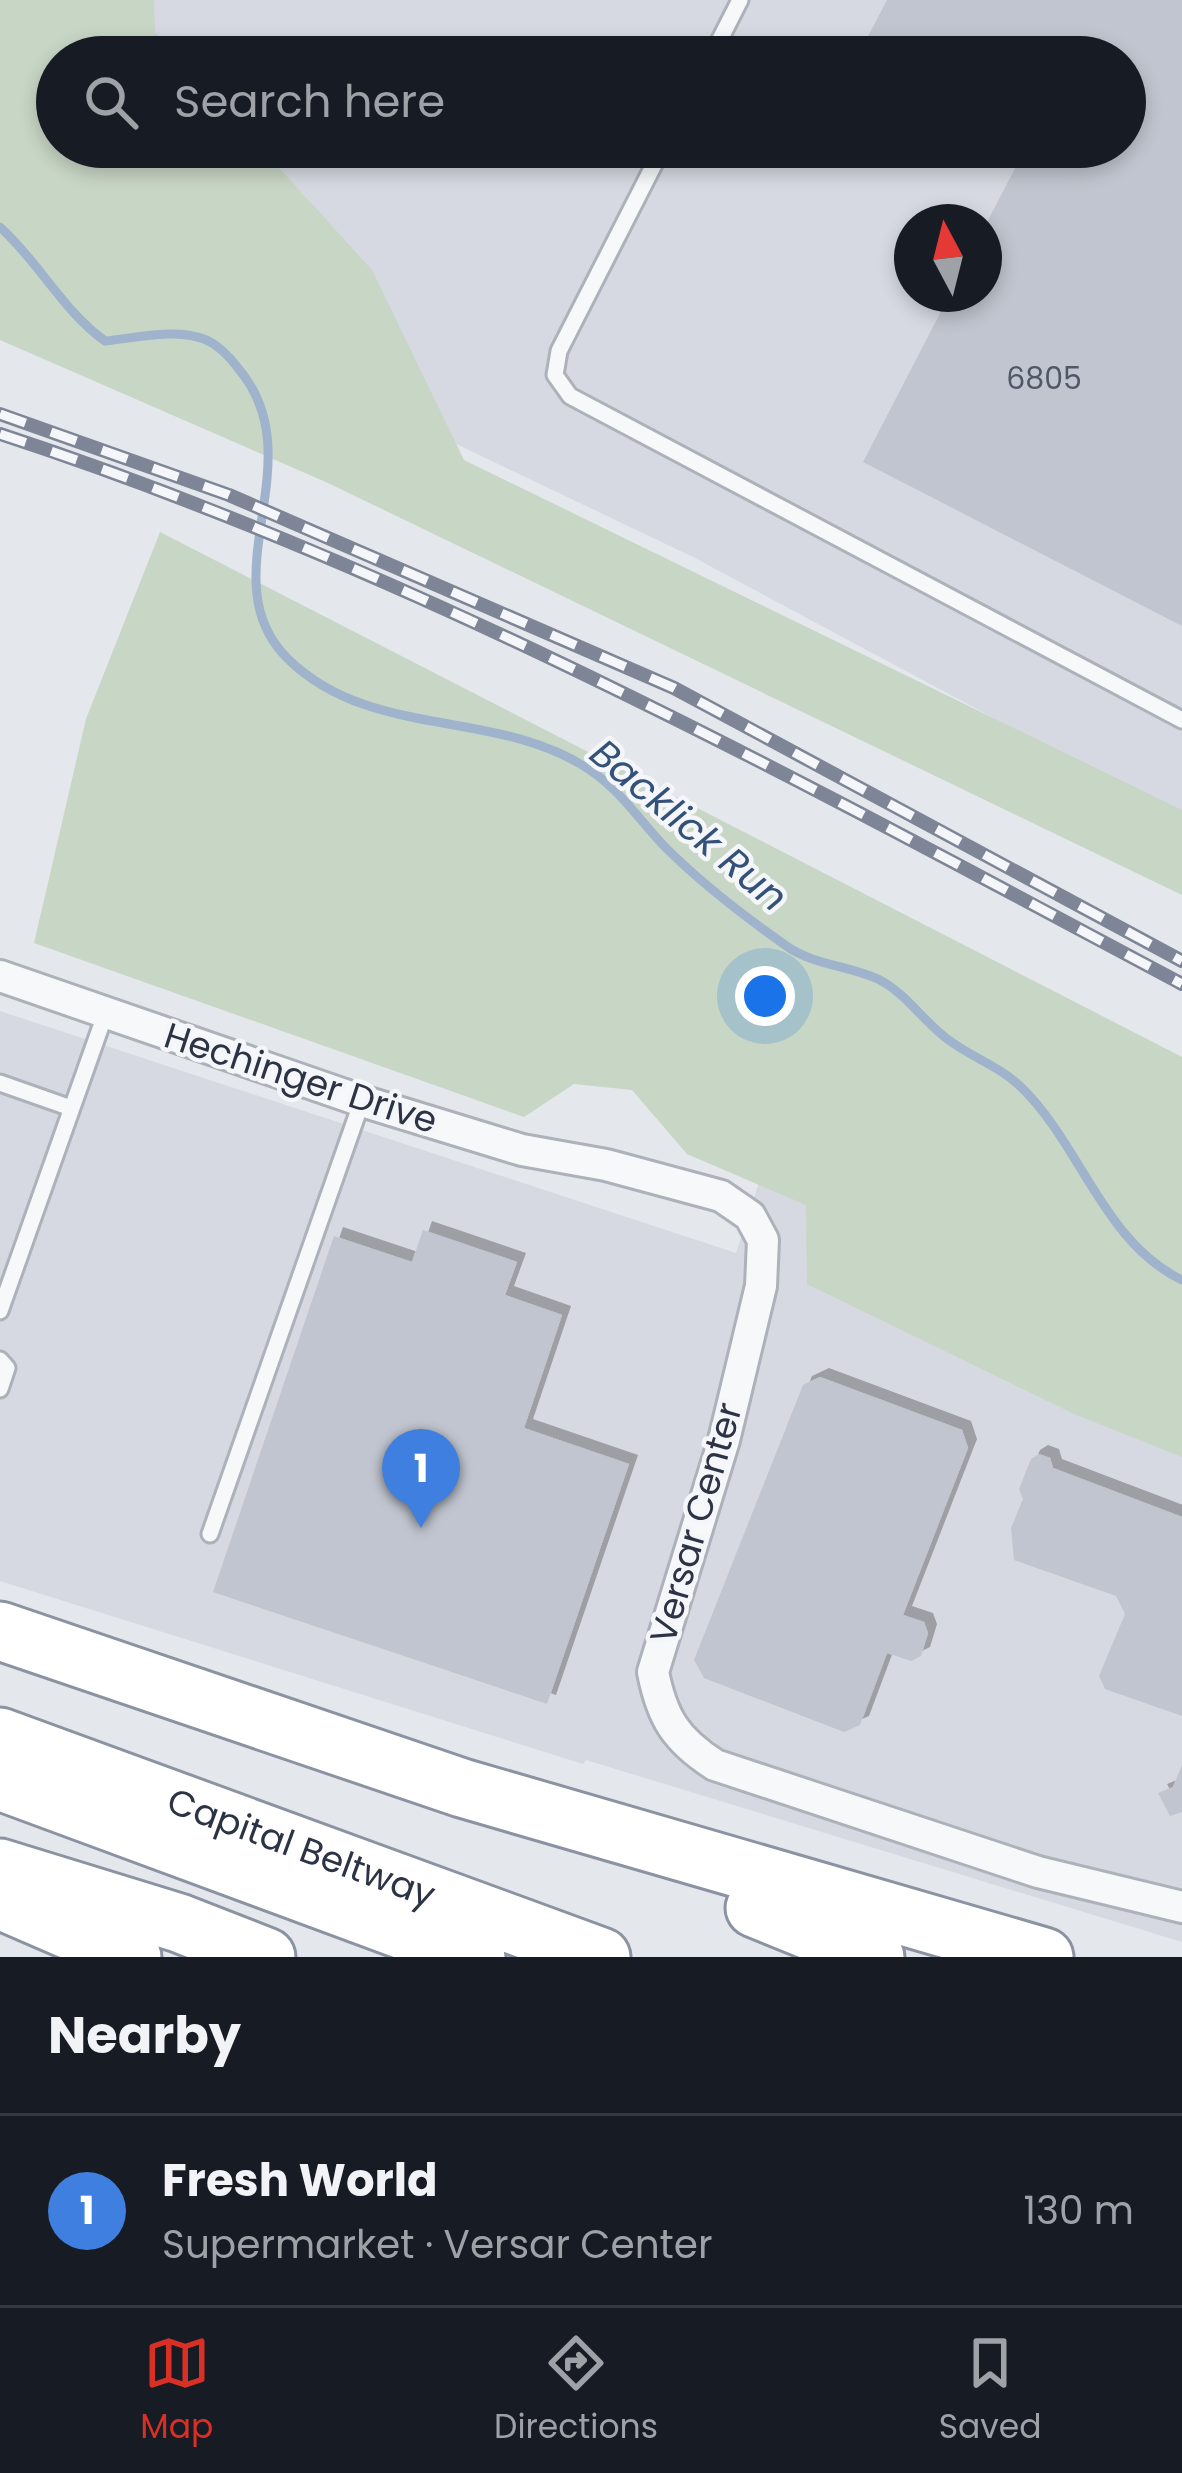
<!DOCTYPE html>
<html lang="en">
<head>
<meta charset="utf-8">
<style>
  :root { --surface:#171b24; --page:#20242c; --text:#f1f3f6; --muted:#9ea1a6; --line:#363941; --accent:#d93025 }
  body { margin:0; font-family:Poppins,sans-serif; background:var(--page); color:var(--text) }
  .compass { position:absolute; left:894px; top:204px; width:108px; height:108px; border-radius:50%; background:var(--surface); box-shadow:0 6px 18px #0003; rotate:353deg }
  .you { position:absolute; left:765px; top:996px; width:42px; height:42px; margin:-30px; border:9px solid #fff; border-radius:50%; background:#1a73e8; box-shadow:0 0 0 18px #1a73e833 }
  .badge { display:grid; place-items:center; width:78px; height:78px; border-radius:50%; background:var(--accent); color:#fff; font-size:39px; font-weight:700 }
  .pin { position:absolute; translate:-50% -99px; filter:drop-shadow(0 3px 6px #0008) }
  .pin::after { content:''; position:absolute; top:63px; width:42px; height:36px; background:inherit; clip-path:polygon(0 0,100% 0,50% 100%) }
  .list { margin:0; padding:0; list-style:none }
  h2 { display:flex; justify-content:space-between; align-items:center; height:156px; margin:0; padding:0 48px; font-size:51px }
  h2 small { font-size:39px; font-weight:400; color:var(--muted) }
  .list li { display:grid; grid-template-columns:78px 1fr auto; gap:36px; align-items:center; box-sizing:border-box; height:192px; padding:0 48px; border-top:3px solid var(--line) }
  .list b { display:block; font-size:45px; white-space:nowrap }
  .list p { margin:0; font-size:39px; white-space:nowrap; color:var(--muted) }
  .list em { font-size:39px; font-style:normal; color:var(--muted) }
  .icon { flex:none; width:66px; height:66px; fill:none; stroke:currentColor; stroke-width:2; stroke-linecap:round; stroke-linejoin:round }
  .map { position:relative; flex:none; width:1182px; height:1957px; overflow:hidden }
  .search { position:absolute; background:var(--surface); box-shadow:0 6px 18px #0003; left:36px; right:36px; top:36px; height:132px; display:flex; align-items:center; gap:30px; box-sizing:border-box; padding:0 42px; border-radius:66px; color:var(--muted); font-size:45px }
  .sheet { height:348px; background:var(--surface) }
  nav { display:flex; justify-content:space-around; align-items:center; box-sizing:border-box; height:168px; border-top:3px solid var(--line); background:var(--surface); font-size:33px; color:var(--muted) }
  nav a { display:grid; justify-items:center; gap:6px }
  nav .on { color:var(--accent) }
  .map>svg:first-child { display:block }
  .built { fill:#d6d9e1; fill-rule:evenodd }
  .green { fill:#c8d6c5 }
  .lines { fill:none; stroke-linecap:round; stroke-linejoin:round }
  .stream { stroke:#9fb3cc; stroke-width:9 }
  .building { fill:#c1c5cf; filter:url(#shadow) }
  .service-casing { stroke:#acb1ba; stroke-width:21 }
  .minor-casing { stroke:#acb1ba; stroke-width:36 }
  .motorway-casing { stroke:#8b93a3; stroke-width:63 }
  .service { stroke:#f7f8fa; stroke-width:15 }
  .minor { stroke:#f7f8fa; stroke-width:30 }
  .motorway { stroke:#fff; stroke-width:57 }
  .rail-casing { stroke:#7d8596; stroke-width:14 }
  .rail { stroke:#f4f6f9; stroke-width:9; stroke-dasharray:27; stroke-linecap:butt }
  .labels { text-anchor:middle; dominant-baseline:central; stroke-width:9; stroke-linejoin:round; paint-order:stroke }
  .number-label { font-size:30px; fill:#505867 }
  .street-label { font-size:36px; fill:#2b3344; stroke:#f4f6f9 }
  .water-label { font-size:39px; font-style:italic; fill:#345179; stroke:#f4f6f9 }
</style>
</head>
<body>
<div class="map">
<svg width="1182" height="1957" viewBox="0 0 1182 1957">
  <defs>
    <filter id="shadow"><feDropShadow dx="9" dy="-9" stdDeviation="0" flood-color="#0004"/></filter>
  </defs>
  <rect width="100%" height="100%" fill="#e4e7ec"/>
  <g class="built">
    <path d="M110 0H1182V819L695 558 450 441 108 147H1125V57H93ZM912 222H984V294H912Z"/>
    <polygon points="852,899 1182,1091 1182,1942 586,1760 583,1764 0,1581 0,1011 736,1253"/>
  </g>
  <g class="green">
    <polygon points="0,0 154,0 155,32 178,57 57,57 57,147 260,147 372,270 464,460 1182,810 1182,895 328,483 0,340"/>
    <polygon points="160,532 1182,1057 1182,1457 1074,1414 807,1284 806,1205 687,1154 632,1090 574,1084 524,1117 34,943 86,719"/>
  </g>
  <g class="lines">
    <path class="stream" d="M0 227C39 262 63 311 105 341 136 338 174 328 204 339 217 344 230 357 238 368 317 461 206 578 288 659 372 741 496 707 590 770 621 791 640 821 665 847 700 882 744 916 785 945 812 965 847 965 878 979 907 994 921 1019 946 1038 970 1057 998 1065 1021 1087 1081 1145 1104 1243 1182 1280"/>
  </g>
  <g class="building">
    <polygon points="887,0 1182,0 1182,626 863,462 950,294 984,294 984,228 1026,147 1125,147 1125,57 895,57 865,42"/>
    <polygon points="423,1230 517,1262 505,1295 562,1315 524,1428 629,1464 547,1704 213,1592 334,1236 412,1262"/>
    <polygon points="820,1377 962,1430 968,1448 903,1615 924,1622 928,1633 921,1656 911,1661 887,1653 860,1725 844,1732 704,1678 694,1660 803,1385"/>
    <polygon points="1039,1454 1050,1458 1053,1468 1182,1517 1182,1716 1105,1689 1099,1676 1125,1614 1116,1596 1014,1560 1011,1528 1023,1499 1019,1489 1031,1459"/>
    <polygon points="1182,1765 1182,1812 1170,1816 1158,1793 1173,1787"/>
  </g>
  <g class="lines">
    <g class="service-casing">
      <g id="service">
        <polyline points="711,57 740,0"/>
        <polyline points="663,147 559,351 555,375 570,396 1182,720"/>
        <polyline points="0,1083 71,1108"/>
        <polyline points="0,1311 106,1012"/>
        <polyline points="0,1360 7,1368 0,1389"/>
        <polyline points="210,1534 362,1101"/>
      </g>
    </g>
    <g class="minor-casing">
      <path id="minor" d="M0 976 362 1101 522 1150 606 1165 721 1196 750 1216 763 1240 761 1286 724 1440 653 1672C662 1718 676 1740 715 1765L1038 1872 1182 1907"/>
    </g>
    <g class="motorway-casing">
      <g id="motorway">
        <polyline points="0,1631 462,1788 1044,1957"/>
        <path id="s1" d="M0 1737 601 1957"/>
        <polyline points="0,1781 476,1957"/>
        <polyline points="0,1868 179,1923 266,1957"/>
        <polyline points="0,1900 132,1957"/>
        <polyline points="755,1908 875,1957"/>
      </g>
    </g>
    <use href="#service" class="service"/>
    <use href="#minor" class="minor"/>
    <use href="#motorway" class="motorway"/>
    <g class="rail-casing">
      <g id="rail">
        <polyline points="0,414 229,495 674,688 1182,961"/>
        <path d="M0 434C416 570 797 779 1182 984"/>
      </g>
    </g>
    <use href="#rail" class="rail"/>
  </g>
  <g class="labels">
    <g class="number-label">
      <text x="1044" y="378">6805</text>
    </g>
    <g class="street-label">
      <text transform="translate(301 1078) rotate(18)">Hechinger Drive</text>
      <text transform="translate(696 1523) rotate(-74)">Versar Center</text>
      <text stroke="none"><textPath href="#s1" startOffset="321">Capital Beltway</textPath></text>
    </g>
    <g class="water-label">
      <text transform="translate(689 825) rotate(40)">Backlick Run</text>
    </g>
  </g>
</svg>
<svg class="compass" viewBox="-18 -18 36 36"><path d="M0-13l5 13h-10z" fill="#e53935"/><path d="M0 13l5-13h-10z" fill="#9ea1a6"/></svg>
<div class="you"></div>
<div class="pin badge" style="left:421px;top:1528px;background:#3f7fe0">1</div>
<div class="search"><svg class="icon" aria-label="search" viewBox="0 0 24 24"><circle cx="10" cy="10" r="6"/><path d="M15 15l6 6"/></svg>Search here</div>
</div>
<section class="sheet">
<h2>Nearby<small></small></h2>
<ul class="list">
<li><span class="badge" style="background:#3f7fe0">1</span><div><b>Fresh World</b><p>Supermarket · Versar Center</p></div><em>130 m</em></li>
</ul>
</section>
<nav>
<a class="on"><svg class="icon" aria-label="map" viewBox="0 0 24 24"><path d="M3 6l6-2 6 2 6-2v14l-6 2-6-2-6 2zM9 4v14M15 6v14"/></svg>Map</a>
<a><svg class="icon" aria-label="directions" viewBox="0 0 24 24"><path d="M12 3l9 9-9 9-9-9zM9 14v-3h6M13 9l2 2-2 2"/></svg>Directions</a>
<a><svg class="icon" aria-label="saved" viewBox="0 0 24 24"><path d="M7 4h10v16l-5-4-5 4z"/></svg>Saved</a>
</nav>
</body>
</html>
